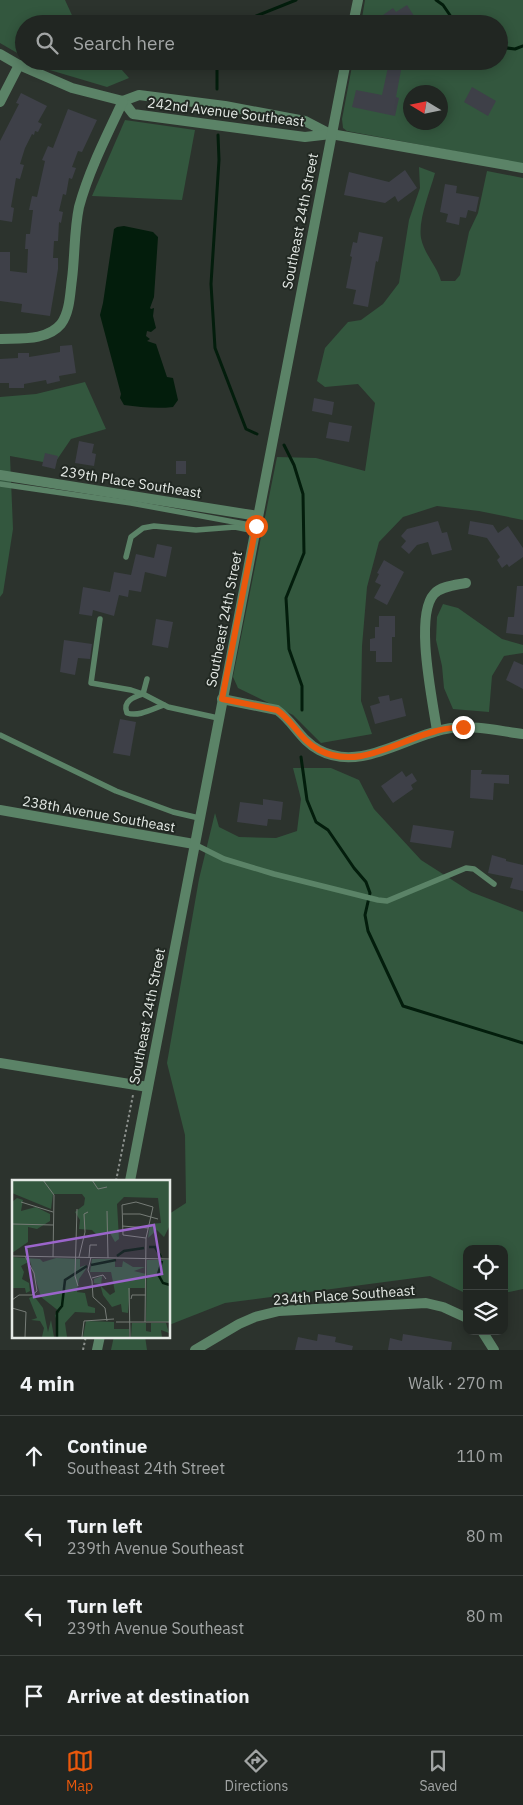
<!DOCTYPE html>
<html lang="en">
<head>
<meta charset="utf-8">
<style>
  :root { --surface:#212622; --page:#2d322f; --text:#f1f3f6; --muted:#a2a5a5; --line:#3e4340; --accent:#ea580c }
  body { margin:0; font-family:"IBM Plex Sans",sans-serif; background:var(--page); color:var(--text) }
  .controls { position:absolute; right:15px; bottom:15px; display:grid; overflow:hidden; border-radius:10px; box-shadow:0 2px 12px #0003 }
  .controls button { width:45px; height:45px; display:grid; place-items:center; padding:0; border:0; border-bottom:1px solid var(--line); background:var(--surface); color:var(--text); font:25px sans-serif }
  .compass { position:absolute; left:403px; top:85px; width:45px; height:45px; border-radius:50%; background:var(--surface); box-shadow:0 2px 12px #0003; rotate:280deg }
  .stop { position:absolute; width:15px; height:15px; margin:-11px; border:4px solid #ea580c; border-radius:50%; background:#fff }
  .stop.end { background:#ea580c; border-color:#fff; box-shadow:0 1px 5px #0008 }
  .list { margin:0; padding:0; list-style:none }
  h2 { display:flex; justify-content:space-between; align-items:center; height:65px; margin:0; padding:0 20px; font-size:21px }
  h2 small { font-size:16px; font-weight:400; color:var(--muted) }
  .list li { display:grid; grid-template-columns:32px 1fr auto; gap:15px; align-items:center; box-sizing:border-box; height:80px; padding:0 20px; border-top:1px solid var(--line) }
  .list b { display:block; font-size:19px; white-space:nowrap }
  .list p { margin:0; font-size:16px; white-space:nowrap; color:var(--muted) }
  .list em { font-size:16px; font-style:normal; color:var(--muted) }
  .icon { flex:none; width:28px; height:28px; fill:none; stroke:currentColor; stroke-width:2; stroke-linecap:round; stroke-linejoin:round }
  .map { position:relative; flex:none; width:523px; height:1350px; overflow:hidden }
  .search { position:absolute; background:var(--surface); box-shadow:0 2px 12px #0003; left:15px; right:15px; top:15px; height:55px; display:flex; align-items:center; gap:12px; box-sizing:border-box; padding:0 18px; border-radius:28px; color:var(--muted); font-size:19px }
  .sheet { height:385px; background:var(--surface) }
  nav { display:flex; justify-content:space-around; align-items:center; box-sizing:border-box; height:70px; border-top:1px solid var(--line); background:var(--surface); font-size:14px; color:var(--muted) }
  nav a { display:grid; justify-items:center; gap:2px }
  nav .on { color:var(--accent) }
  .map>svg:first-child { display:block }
  .green { fill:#33573e; fill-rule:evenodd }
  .water { fill:#031d0c }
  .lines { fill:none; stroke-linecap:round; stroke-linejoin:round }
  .stream { stroke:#031d0c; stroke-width:3 }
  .building { fill:#3e4048 }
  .path { stroke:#8b908c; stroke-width:2; stroke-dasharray:2.5 2.5; stroke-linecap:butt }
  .service { stroke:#5b8367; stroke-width:5.5 }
  .minor { stroke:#5b8367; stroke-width:10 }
  .tertiary { stroke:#5b8367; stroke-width:10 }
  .route { stroke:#ea580c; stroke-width:6 }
  .labels { text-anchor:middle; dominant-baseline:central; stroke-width:4; stroke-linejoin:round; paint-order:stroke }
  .street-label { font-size:14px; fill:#e5eae6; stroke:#222923 }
  .inset-river { fill:none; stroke:#031d0c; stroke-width:2.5 }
  .inset-road { fill:none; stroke:#767c77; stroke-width:1 }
  .view { fill:#9b65cb; fill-opacity:0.15; stroke:#9b65cb; stroke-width:2.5 }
  .inset-edge { fill:none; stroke:#e5eae6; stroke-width:2.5 }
</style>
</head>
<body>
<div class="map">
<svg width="523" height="1350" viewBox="0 0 523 1350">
  <rect width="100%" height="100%" fill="#2c332d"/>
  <g class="green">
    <polygon points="0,0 65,0 76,24 24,24 24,57 0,43"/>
    <path d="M365 0H523V164L347 131 343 128 342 119 353 61H499V24H361ZM410 92H440V122H410Z"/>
    <polygon points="31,61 114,61 129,78 107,87 43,68"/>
    <polygon points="125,120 195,130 182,200 92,196"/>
    <path d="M419 167 435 173C430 191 418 220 421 238 424 254 437 266 441 281H455L460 275 469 232 478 213 487 171 523 178V520L479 511 437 506 403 517 379 542 367 587 362 646 361 701 372 734 321 743 293 715 238 688 233 677 277 457 316 458 365 471 375 403 358 384 325 387 317 381 325 348 348 322 361 320 383 304 399 283 409 220 420 188Z"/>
    <polygon points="85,382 106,429 71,439 54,464 10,456 13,529 3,593 0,597 0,397 36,394"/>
    <polygon points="443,604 458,608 502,639 523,645 523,653 504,656 492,676 489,712 453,709 444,688 442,666 436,640 437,617"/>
    <polygon points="293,768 331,768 359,780 374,809 421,860 471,892 523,912 523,1289 504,1293 504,1249 467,1249 467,1294 430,1276 225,1303 169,1325 169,1214 186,1203 185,1135 167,1063 199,879 215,813 219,827 239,837 276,838 297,831 301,799"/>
    <polygon points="114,1336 145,1336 147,1350 111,1350"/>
  </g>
  <path class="water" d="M124 226 153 232 158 237 154 297 150 308 151 309 154 308 153 316 156 328 151 332 147 331 146 336 150 339 147 341 156 344 167 377 173 378 178 400 173 407C156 409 140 407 124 405L120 398 121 394 100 315 103 303 114 229 117 227Z"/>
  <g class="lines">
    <g class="stream">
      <polyline points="436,0 443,5 456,24"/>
      <polyline points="236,24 296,0"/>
      <polyline points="499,47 515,49 523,46"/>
      <polyline points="217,61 217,89"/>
      <polyline points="218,135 219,160 211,284 215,348 246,429 257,434"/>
      <polyline points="284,445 294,465 303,494 304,553 286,598 289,649 302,686 302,710"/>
      <polyline points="301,757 307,800 316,822 328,830 354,868 366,882 370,893 365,915 368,931 403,1006 523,1043"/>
    </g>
  </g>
  <g class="building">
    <polygon points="407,5 416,19 410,24 389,24 383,15 393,8 396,12"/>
    <polygon points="388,67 401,70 396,97 399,98 395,116 352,107 356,90 382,95"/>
    <polygon points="472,87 496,101 488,116 464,102"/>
    <polygon points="21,93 47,106 38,122 42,124 38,132 35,131 34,135 32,134 25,148 20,164 24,165 20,179 16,178 11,207 14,208 12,222 0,220 0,141 19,104 16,103"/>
    <polygon points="68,109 97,120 82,152 78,151 72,167 76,168 72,179 69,178 66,195 63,194 59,211 63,212 61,223 59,222 58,241 54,241 53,258 58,258 58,269 50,316 21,312 22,304 0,301 0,252 10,252 10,271 27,273 28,249 25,249 26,234 30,234 33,210 29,210 32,196 37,197 45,161 42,160 48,146 53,148"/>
    <polygon points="405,170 417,188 398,202 395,196 385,203 344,195 349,172 389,182"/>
    <polygon points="445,184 457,186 456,193 479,197 476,212 468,210 466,218 460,217 459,225 446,222 448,214 440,212"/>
    <polygon points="359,232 383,237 378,262 376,261 368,307 353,304 356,290 346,288 352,257 350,256 353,242 357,243"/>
    <polygon points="72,345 76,373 59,376 60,381 47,384 46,380 24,384 24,388 9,388 9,383 0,383 0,359 18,358 18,353 29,353 29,357 60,352 60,346"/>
    <polygon points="314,398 334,402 332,415 312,411"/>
    <polygon points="329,422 352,426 349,442 326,438"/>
    <polygon points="79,441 94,444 92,453 96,454 94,466 75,463"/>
    <polygon points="45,453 58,456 55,469 42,466"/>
    <rect x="176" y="461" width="10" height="13"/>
    <polygon points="438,521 442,533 447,532 452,550 432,555 428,542 417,545 409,554 401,547 406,541 401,536 407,529"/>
    <polygon points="470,521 493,525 498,533 508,526 523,548 523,557 509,567 507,564 502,568 497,560 500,557 487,538 468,534"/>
    <polygon points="157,544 172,547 166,577 145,572 141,592 129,590 128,597 119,595 114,616 93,610 92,616 79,614 83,587 110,592 114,572 131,575 136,554 154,558"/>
    <polygon points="384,560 404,572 387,605 374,598 381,585 375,582 379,574 377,573"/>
    <polygon points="517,586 523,586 523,635 506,633 508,617 514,617"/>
    <polygon points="379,616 395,616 395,637 392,637 392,662 376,662 376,651 370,651 370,639 375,638 375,627 379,627"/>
    <polygon points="156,619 173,622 168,648 152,645"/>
    <polygon points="64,640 92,644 90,659 78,658 75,675 60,672"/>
    <polygon points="514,661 523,665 523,689 506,680"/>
    <polygon points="389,695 390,701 402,698 406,716 375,724 370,706 380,703 378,697"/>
    <polygon points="120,719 136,722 130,756 113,753"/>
    <polygon points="471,770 482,770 481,774 509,775 509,784 494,783 493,800 470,798"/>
    <polygon points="402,771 406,777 412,773 417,781 411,785 413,789 393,803 381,786"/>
    <polygon points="263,799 283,802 281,820 268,819 267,826 237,822 240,802 263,805"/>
    <polygon points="413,825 454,831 451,848 410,842"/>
    <polygon points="492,855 506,859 506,861 523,865 523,891 510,888 513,878 488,873"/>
    <polygon points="318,1334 336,1337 335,1342 353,1346 352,1350 295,1350 298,1337 317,1341"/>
    <polygon points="403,1334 452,1342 451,1350 388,1350 390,1338 402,1341"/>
  </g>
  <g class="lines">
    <g class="path">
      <polyline points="116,1181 133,1095"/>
      <polyline points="83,1350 86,1336"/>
    </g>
    <g class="service">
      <polyline points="0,484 131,503 256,526"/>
      <polyline points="126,557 131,537 143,528 154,526 196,530 235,527 255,531"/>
      <polyline points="100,619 91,683 131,690 143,694 168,707 218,718"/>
      <path d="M147 679 143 694C134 697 122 701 127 713 139 717 152 709 164 705"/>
      <polyline points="0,735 116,791 173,812 199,818"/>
      <polyline points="194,844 224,859 274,874 378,900 387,901 466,868 474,869 494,884"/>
    </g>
    <g class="minor">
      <polyline points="0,54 19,65 72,88 123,101 139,95 225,106 305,121 330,134"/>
      <polyline points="123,101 133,114 305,137 331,134 523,168"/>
      <polyline points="0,102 19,65"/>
      <path d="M0 339C20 338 47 341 61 324 70 312 70 293 72 279 75 255 74 231 79 207 89 170 107 135 123 101"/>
      <polyline points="0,475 258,516"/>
      <path d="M222 699 277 710C293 721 301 741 319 750 362 773 408 734 451 728 475 725 499 731 523 734"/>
      <path d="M437 731C433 702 414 616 434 594 441 586 456 585 466 583"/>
      <polyline points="0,810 194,844"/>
      <polyline points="0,1063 148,1087"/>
      <polyline points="482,1331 494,1350"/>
      <polyline points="195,1350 239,1324 255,1317 279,1311 426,1303 443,1307 467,1318"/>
    </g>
    <g class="tertiary">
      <polyline points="353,24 358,0"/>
      <polyline points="130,1181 346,61"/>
      <polyline points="97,1350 100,1336"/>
    </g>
  </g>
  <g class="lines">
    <path class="route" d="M256 526 222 699 277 710C293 721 301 741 319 750 358 771 399 740 436 731 445 728 454 728 463 727"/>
  </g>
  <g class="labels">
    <g class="street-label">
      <text transform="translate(226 112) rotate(7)">242nd Avenue Southeast</text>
      <text transform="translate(300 221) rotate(-79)">Southeast 24th Street</text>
      <text transform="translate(131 482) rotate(9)">239th Place Southeast</text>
      <text transform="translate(224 619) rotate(-79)">Southeast 24th Street</text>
      <text transform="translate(99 814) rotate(10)">238th Avenue Southeast</text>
      <text transform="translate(147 1016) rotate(-79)">Southeast 24th Street</text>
      <text transform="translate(344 1295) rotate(-4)">234th Place Southeast</text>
    </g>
  </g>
  <g transform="translate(12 1180)">
    <rect width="158" height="158" fill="#2c332d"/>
    <path d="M0 0H157V47L152 57 145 50 136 58 138 44 149 43 146 18 112 17 105 24 107 59 103 62 98 53 85 55 80 50 67 49 68 40 63 32 72 25 73 18 70 14H41L39 29 0 13ZM5 18 11 20 9 31 24 27 38 34V41L25 49 16 47V62L0 73V22ZM0 77 28 79 31 82 44 78 68 79V87L74 85V89L67 99 65 112 73 113 76 126 83 128V133L63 132 53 143 55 157H44L46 145 43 135 48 132 29 117 18 81 9 86 12 92 10 99 17 103 18 111 14 113 13 108H0ZM80 79H103V87H110L111 81 121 87H133L122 91 134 94 133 108H118L116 133 110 132 109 124 100 127 91 115 88 104 82 103V99L90 96 89 106 98 115 103 112 99 92H78ZM135 80H157V142L134 141ZM22 116 31 128 36 152 39 140 42 157H30L32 148 28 141 19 140 25 138 17 118ZM74 141 102 142V149H117V157H71ZM120 143H134V151L139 152V143H154L157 153 149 150 150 157H119Z" fill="#33573e"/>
    <path class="inset-river" d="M137 67H143L149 77M105 76 112 71 132 68M150 81 146 94 151 103 158 105M79 85 104 80M45 157V132L50 126 53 100 75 86"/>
    <path class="inset-road" d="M31 0 42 15 41 77M80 0 86 9 95 7M9 22 41 32M65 29 63 96 66 106M95 31 96 78M111 34H128L146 39M0 44 41 45M110 46 136 48M134 58 111 55 110 25 124 22 141 27M134 58 141 27M0 76 158 79M67 77 73 52 72 34 76 32M77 77 78 65H85M79 77 76 90 80 101 81 117 93 128 95 141M80 98 91 95 94 99M117 108 118 157M119 119 120 115H134M0 120 7 115H20L25 111 22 93 13 76M0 128 14 132 13 157M104 142H158M133 142 134 58M70 157 72 141 102 139"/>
    <path class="view" d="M142 45 150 94 22 117 14 67Z"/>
    <rect width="158" height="158" class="inset-edge"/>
  </g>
</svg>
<div class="controls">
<button><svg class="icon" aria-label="locate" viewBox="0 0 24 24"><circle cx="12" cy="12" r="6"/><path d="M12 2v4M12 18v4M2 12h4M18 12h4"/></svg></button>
<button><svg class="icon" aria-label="layers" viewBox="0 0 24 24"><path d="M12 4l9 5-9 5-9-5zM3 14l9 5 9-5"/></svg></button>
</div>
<svg class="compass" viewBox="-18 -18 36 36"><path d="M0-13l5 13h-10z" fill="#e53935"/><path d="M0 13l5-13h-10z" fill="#a2a5a5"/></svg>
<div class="stop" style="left:256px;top:526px"></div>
<div class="stop end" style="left:463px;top:727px"></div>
<div class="search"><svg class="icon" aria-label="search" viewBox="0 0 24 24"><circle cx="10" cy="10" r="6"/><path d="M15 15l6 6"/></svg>Search here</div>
</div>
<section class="sheet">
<h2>4 min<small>Walk · 270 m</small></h2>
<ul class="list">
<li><svg class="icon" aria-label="ahead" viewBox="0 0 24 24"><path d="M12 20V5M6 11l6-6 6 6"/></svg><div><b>Continue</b><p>Southeast 24th Street</p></div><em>110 m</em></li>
<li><svg class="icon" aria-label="left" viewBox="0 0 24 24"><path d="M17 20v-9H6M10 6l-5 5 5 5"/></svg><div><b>Turn left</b><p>239th Avenue Southeast</p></div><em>80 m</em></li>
<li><svg class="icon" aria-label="left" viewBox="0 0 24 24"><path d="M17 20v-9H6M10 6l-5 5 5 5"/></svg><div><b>Turn left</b><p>239th Avenue Southeast</p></div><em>80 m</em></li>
<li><svg class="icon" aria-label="arrive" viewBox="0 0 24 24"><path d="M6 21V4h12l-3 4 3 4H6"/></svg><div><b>Arrive at destination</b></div></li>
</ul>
</section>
<nav>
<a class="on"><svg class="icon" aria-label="map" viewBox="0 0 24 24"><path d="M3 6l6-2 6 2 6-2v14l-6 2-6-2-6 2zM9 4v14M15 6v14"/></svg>Map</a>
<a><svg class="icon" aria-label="directions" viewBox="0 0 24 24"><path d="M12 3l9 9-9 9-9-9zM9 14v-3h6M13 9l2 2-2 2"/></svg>Directions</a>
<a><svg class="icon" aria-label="saved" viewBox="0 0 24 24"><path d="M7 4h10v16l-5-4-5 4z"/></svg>Saved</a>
</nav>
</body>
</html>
